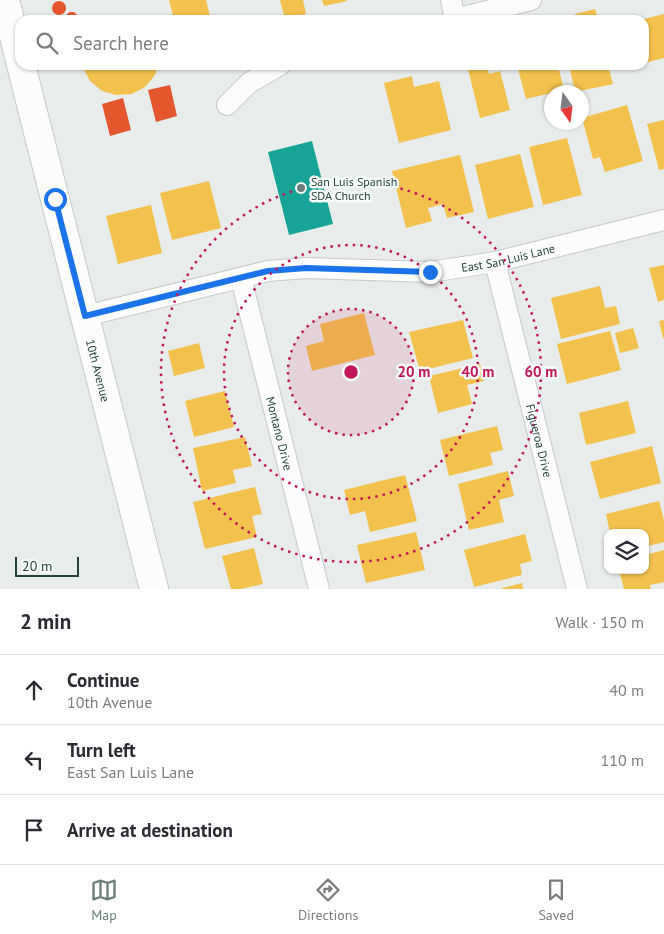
<!DOCTYPE html>
<html lang="en">
<head>
<meta charset="utf-8">
<style>
  :root { --surface:#fff; --page:#f7f7f7; --text:#2b2b33; --muted:#7c7c81; --line:#e1e1e2; --accent:#697e78 }
  body { margin:0; font-family:"PT Sans",sans-serif; background:var(--page); color:var(--text) }
  .controls { position:absolute; right:15px; bottom:15px; display:grid; overflow:hidden; border-radius:10px; box-shadow:0 1px 4px #0004 }
  .controls button { width:45px; height:45px; display:grid; place-items:center; padding:0; border:0; border-bottom:1px solid var(--line); background:var(--surface); color:var(--text); font:25px sans-serif }
  .compass { position:absolute; left:544px; top:85px; width:45px; height:45px; border-radius:50%; background:var(--surface); box-shadow:0 1px 4px #0004; rotate:166deg }
  .scale { position:absolute; left:15px; bottom:12px; width:64px; box-sizing:border-box; padding-left:5px; border:2px solid #24423a; border-top:0; font-size:14px; line-height:18px; white-space:nowrap; color:#24423a; -webkit-text-stroke:4px #f7fbf9; paint-order:stroke }
  .stop { position:absolute; width:15px; height:15px; margin:-11px; border:4px solid #1a73e8; border-radius:50%; background:#fff }
  .stop.end { background:#1a73e8; border-color:#fff; box-shadow:0 1px 5px #0008 }
  .list { margin:0; padding:0; list-style:none }
  h2 { display:flex; justify-content:space-between; align-items:center; height:65px; margin:0; padding:0 20px; font-size:21px }
  h2 small { font-size:16px; font-weight:400; color:var(--muted) }
  .list li { display:grid; grid-template-columns:32px 1fr auto; gap:15px; align-items:center; box-sizing:border-box; height:70px; padding:0 20px; border-top:1px solid var(--line) }
  .list b { display:block; font-size:19px; white-space:nowrap }
  .list p { margin:0; font-size:16px; white-space:nowrap; color:var(--muted) }
  .list em { font-size:16px; font-style:normal; color:var(--muted) }
  .icon { flex:none; width:28px; height:28px; fill:none; stroke:currentColor; stroke-width:2; stroke-linecap:round; stroke-linejoin:round }
  .map { position:relative; flex:none; width:664px; height:589px; overflow:hidden }
  .search { position:absolute; background:var(--surface); box-shadow:0 1px 4px #0004; left:15px; right:15px; top:15px; height:55px; display:flex; align-items:center; gap:12px; box-sizing:border-box; padding:0 18px; border-radius:15px; color:var(--muted); font-size:19px }
  .sheet { height:275px; background:var(--surface) }
  nav { display:flex; justify-content:space-around; align-items:center; box-sizing:border-box; height:70px; border-top:1px solid var(--line); background:var(--surface); font-size:14px; color:var(--muted) }
  nav a { display:grid; justify-items:center; gap:2px }
  nav .on { color:var(--accent) }
  .map>svg:first-child { display:block }
  .homes { fill:#f2c14e }
  .shops { fill:#e4572e }
  .public { fill:#17a398 }
  .lines { fill:none; stroke-linecap:round; stroke-linejoin:round }
  .street-casing { stroke:#c5cac8; stroke-width:22 }
  .secondary-casing { stroke:#c3cbc8; stroke-width:30 }
  .street { stroke:#fcfcfc; stroke-width:20 }
  .secondary { stroke:#fcfcfc; stroke-width:28 }
  .route { stroke:#1a73e8; stroke-width:6 }
  .ring { fill:none; stroke:#c2185b; stroke-width:2.5; stroke-dasharray:2.5 5 }
  .poi-dot { fill:#697e78; stroke:#f7fbf9; stroke-width:2 }
  .labels { text-anchor:middle; dominant-baseline:central; stroke-width:5; stroke-linejoin:round; paint-order:stroke }
  .poi-label { font-size:12px; fill:#24423a; stroke:#f7fbf9; text-anchor:start }
  .street-label { font-size:12px; fill:#24423a; stroke:#f7fbf9 }
  .centre { fill:#c2185b; stroke:#f7fbf9; stroke-width:2.5 }
  .ring-label { font-size:15px; text-anchor:middle; font-weight:bold; fill:#c2185b; stroke:#f7fbf9; stroke-width:5; stroke-linejoin:round; paint-order:stroke }
</style>
</head>
<body>
<div class="map">
<svg width="664" height="589" viewBox="0 0 664 589">
  <rect width="100%" height="100%" fill="#e8edeb"/>
  <g class="homes">
    <polygon points="169,0 206,0 211,20 174,20"/>
    <polygon points="280,0 303,0 306,14 285,19"/>
    <polygon points="322,0 347,0 347,1 324,6"/>
    <polygon points="595,9 598,20 577,20 575,14"/>
    <polygon points="664,14 664,58 644,63 644,19"/>
    <polygon points="82,65 158,65 155,75 145,87 132,94 116,95 102,91 90,81 83,68"/>
    <polygon points="467,65 487,65 489,74 500,71 510,110 480,118"/>
    <polygon points="517,65 558,65 564,90 526,99"/>
    <polygon points="569,65 608,65 613,84 575,92"/>
    <polygon points="412,76 414,87 439,81 451,130 399,143 384,83"/>
    <polygon points="627,105 643,161 605,172 600,157 593,159 582,118"/>
    <polygon points="664,120 664,169 659,170 647,124"/>
    <polygon points="567,138 582,195 543,205 529,147"/>
    <polygon points="520,154 534,207 488,219 475,165"/>
    <polygon points="460,155 474,212 447,218 443,204 428,208 432,221 406,228 392,171"/>
    <polygon points="209,181 221,228 172,240 160,193"/>
    <polygon points="151,205 162,253 118,264 106,216"/>
    <polygon points="664,265 664,300 658,302 649,268"/>
    <polygon points="600,286 605,308 616,306 620,324 561,339 551,298"/>
    <polygon points="364,313 375,355 312,371 306,346 324,341 320,324"/>
    <polygon points="463,320 473,358 420,371 409,332"/>
    <polygon points="664,320 664,338 663,338 659,321"/>
    <polygon points="633,328 639,348 620,353 615,333"/>
    <polygon points="610,331 621,370 567,384 557,344"/>
    <polygon points="199,343 205,368 174,376 168,351"/>
    <polygon points="480,364 484,381 467,385 472,404 438,413 429,376"/>
    <polygon points="225,391 234,427 194,437 185,401"/>
    <polygon points="628,401 636,433 586,445 579,413"/>
    <polygon points="497,426 503,450 490,453 493,465 449,476 440,440"/>
    <polygon points="245,437 252,466 233,470 236,483 202,491 193,448"/>
    <polygon points="652,446 661,483 600,499 590,462"/>
    <polygon points="508,471 514,496 499,500 504,522 469,530 458,484"/>
    <polygon points="405,475 417,521 370,532 365,511 350,515 344,490"/>
    <polygon points="255,487 262,514 252,516 257,537 205,549 193,502"/>
    <polygon points="659,501 664,520 664,542 645,547 645,533 610,533 606,514"/>
    <polygon points="416,532 425,570 366,583 357,545"/>
    <polygon points="525,534 532,561 520,564 522,575 474,587 464,550"/>
    <polygon points="254,548 263,584 241,589 231,589 222,556"/>
    <polygon points="664,550 664,582 650,585 651,589 624,589 619,570 645,570 645,555"/>
    <polygon points="522,583 523,589 502,589 502,588"/>
  </g>
  <g class="shops">
    <circle cx="59" cy="8" r="7"/>
    <polygon points="70,12 74,12 77,15 77,18 76,20 67,20 66,18 67,14"/>
    <polygon points="170,85 177,116 156,122 148,90"/>
    <polygon points="123,98 131,130 110,136 102,104"/>
  </g>
  <polygon class="public" points="312,141 333,224 289,235 268,152"/>
  <g class="lines">
    <g class="street-casing">
      <g id="street">
        <polyline points="451,0 455,19"/>
        <polyline points="451,20 531,0"/>
        <polyline points="227,105 249,83 280,65"/>
        <path id="s1" d="M495 262 577 589"/>
        <path id="s2" d="M241 278 319 589"/>
        <path id="s3" d="M85 316 268 271 306 268 430 272 495 262 664 220"/>
      </g>
    </g>
    <g class="secondary-casing">
      <g id="secondary">
        <polyline points="5,0 20,61"/>
        <path id="s4" d="M21 65 154 589"/>
      </g>
    </g>
    <use href="#street" class="street"/>
    <use href="#secondary" class="secondary"/>
  </g>
  <g class="lines">
    <polyline class="route" points="55,199 85,316 268,271 306,268 430,272"/>
  </g>
  <circle cx="351" cy="372" r="63" fill="#c2185b" fill-opacity=".12"/>
  <g class="ring">
    <circle cx="351" cy="372" r="63"/>
    <circle cx="351" cy="372" r="127"/>
    <circle cx="351" cy="372" r="190"/>
  </g>
  <circle class="poi-dot" cx="301" cy="188" r="5"/>
  <g class="labels">
    <g class="poi-label">
      <text x="311" y="181">San Luis Spanish<tspan x="311" dy="14">SDA Church</tspan></text>
    </g>
    <g class="street-label">
      <text stroke="none"><textPath href="#s3" startOffset="430">East San Luis Lane</textPath></text>
      <text stroke="none"><textPath href="#s4" startOffset="315">10th Avenue</textPath></text>
      <text stroke="none"><textPath href="#s2" startOffset="160">Montano Drive</textPath></text>
      <text stroke="none"><textPath href="#s1" startOffset="184">Figueroa Drive</textPath></text>
    </g>
  </g>
  <circle cx="351" cy="372" r="8" class="centre"/>
  <g class="ring-label">
    <text x="414" y="377">20 m</text>
    <text x="478" y="377">40 m</text>
    <text x="541" y="377">60 m</text>
  </g>
</svg>
<div class="controls">
<button><svg class="icon" aria-label="layers" viewBox="0 0 24 24"><path d="M12 4l9 5-9 5-9-5zM3 14l9 5 9-5"/></svg></button>
</div>
<svg class="compass" viewBox="-18 -18 36 36"><path d="M0-13l5 13h-10z" fill="#e53935"/><path d="M0 13l5-13h-10z" fill="#7c7c81"/></svg>
<div class="scale">20 m</div>
<div class="stop" style="left:55px;top:199px"></div>
<div class="stop end" style="left:430px;top:272px"></div>
<div class="search"><svg class="icon" aria-label="search" viewBox="0 0 24 24"><circle cx="10" cy="10" r="6"/><path d="M15 15l6 6"/></svg>Search here</div>
</div>
<section class="sheet">
<h2>2 min<small>Walk · 150 m</small></h2>
<ul class="list">
<li><svg class="icon" aria-label="ahead" viewBox="0 0 24 24"><path d="M12 20V5M6 11l6-6 6 6"/></svg><div><b>Continue</b><p>10th Avenue</p></div><em>40 m</em></li>
<li><svg class="icon" aria-label="left" viewBox="0 0 24 24"><path d="M17 20v-9H6M10 6l-5 5 5 5"/></svg><div><b>Turn left</b><p>East San Luis Lane</p></div><em>110 m</em></li>
<li><svg class="icon" aria-label="arrive" viewBox="0 0 24 24"><path d="M6 21V4h12l-3 4 3 4H6"/></svg><div><b>Arrive at destination</b></div></li>
</ul>
</section>
<nav>
<a class="on"><svg class="icon" aria-label="map" viewBox="0 0 24 24"><path d="M3 6l6-2 6 2 6-2v14l-6 2-6-2-6 2zM9 4v14M15 6v14"/></svg>Map</a>
<a><svg class="icon" aria-label="directions" viewBox="0 0 24 24"><path d="M12 3l9 9-9 9-9-9zM9 14v-3h6M13 9l2 2-2 2"/></svg>Directions</a>
<a><svg class="icon" aria-label="saved" viewBox="0 0 24 24"><path d="M7 4h10v16l-5-4-5 4z"/></svg>Saved</a>
</nav>
</body>
</html>
